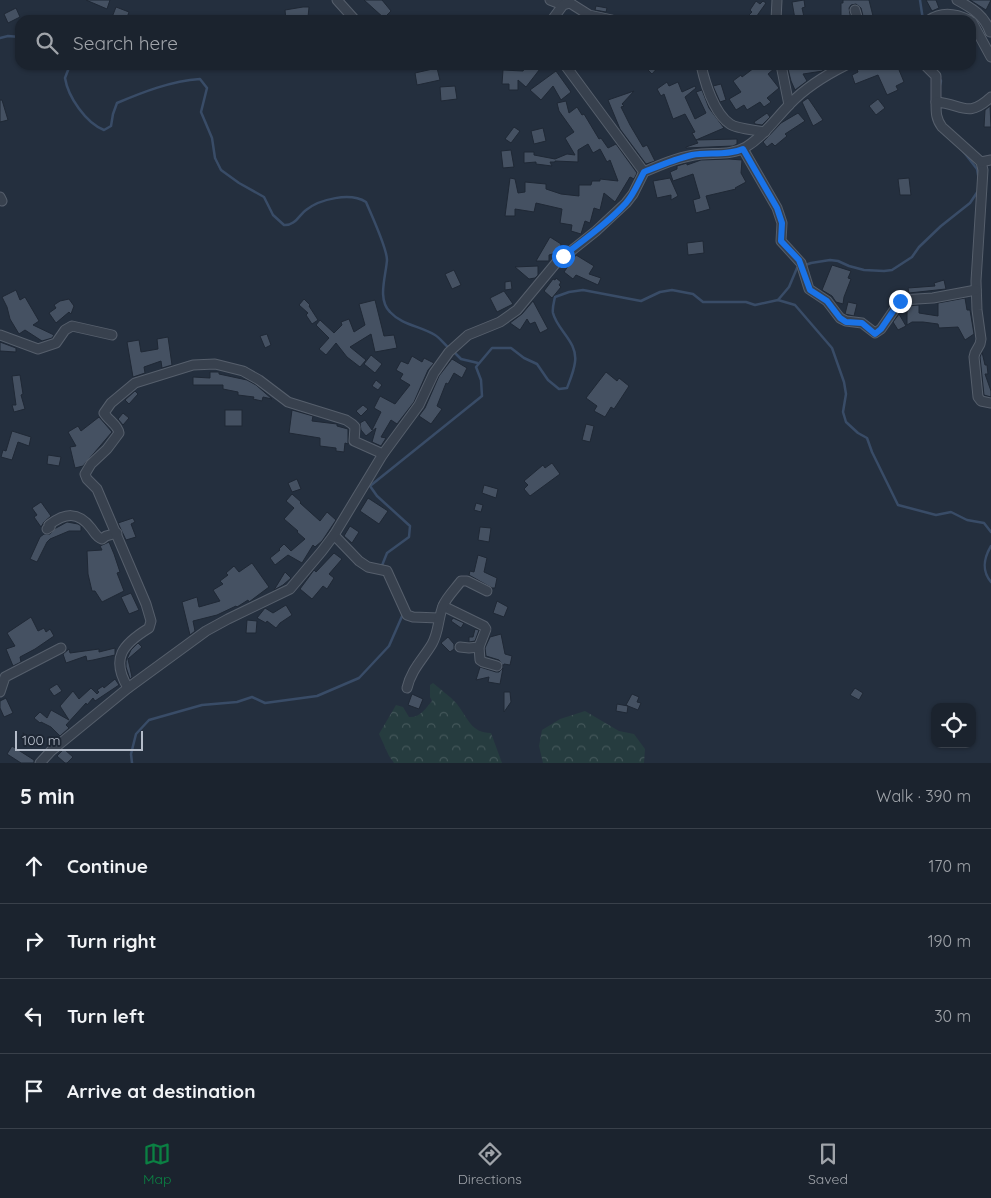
<!DOCTYPE html>
<html lang="en">
<head>
<meta charset="utf-8">
<style>
  :root { --surface:#1b232e; --page:#242b36; --text:#f1f3f6; --muted:#a0a4aa; --line:#39404a; --accent:#0b8043 }
  body { margin:0; font-family:Quicksand,sans-serif; background:var(--page); color:var(--text) }
  .controls { position:absolute; right:15px; bottom:15px; display:grid; overflow:hidden; border-radius:10px; box-shadow:0 1px 4px #0004 }
  .controls button { width:45px; height:45px; display:grid; place-items:center; padding:0; border:0; border-bottom:1px solid var(--line); background:var(--surface); color:var(--text); font:25px sans-serif }
  .scale { position:absolute; left:15px; bottom:12px; width:128px; box-sizing:border-box; padding-left:5px; border:2px solid #b4bcc9; border-top:0; font-size:14px; line-height:18px; white-space:nowrap; color:#b4bcc9; -webkit-text-stroke:4px #1d2633; paint-order:stroke }
  .stop { position:absolute; width:15px; height:15px; margin:-11px; border:4px solid #1a73e8; border-radius:50%; background:#fff }
  .stop.end { background:#1a73e8; border-color:#fff; box-shadow:0 1px 5px #0008 }
  .list { margin:0; padding:0; list-style:none }
  h2 { display:flex; justify-content:space-between; align-items:center; height:65px; margin:0; padding:0 20px; font-size:21px }
  h2 small { font-size:16px; font-weight:400; color:var(--muted) }
  .list li { display:grid; grid-template-columns:32px 1fr auto; gap:15px; align-items:center; box-sizing:border-box; height:75px; padding:0 20px; border-top:1px solid var(--line) }
  .list b { display:block; font-size:19px; white-space:nowrap }
  .list em { font-size:16px; font-style:normal; color:var(--muted) }
  .icon { flex:none; width:28px; height:28px; fill:none; stroke:currentColor; stroke-width:2; stroke-linecap:round; stroke-linejoin:round }
  .map { position:relative; flex:none; width:991px; height:763px; overflow:hidden }
  .search { position:absolute; background:var(--surface); box-shadow:0 1px 4px #0004; left:15px; right:15px; top:15px; height:55px; display:flex; align-items:center; gap:12px; box-sizing:border-box; padding:0 18px; border-radius:15px; color:var(--muted); font-size:19px }
  .sheet { height:365px; background:var(--surface) }
  nav { display:flex; justify-content:space-around; align-items:center; box-sizing:border-box; height:70px; border-top:1px solid var(--line); background:var(--surface); font-size:14px; color:var(--muted) }
  nav a { display:grid; justify-items:center; gap:2px }
  nav .on { color:var(--accent) }
  .map>svg:first-child { display:block }
  .forest { fill:url(#forest-crowns) }
  .lines { fill:none; stroke-linecap:round; stroke-linejoin:round }
  .stream { stroke:#394c67; stroke-width:2.5 }
  .building { fill:#455162; stroke:#1f2835 }
  .minor-casing { stroke:#565f6c; stroke-width:11 }
  .minor { stroke:#38414e; stroke-width:9 }
  .route { stroke:#1a73e8; stroke-width:6 }
</style>
</head>
<body>
<div class="map">
<svg width="991" height="763" viewBox="0 0 991 763">
  <defs>
    <pattern id="forest-crowns" width="20" height="18" patternUnits="userSpaceOnUse" patternTransform="scale(1.25)"><rect width="20" height="18" fill="#263c3f"/><path d="M2 6a3 3 0 1 1 6 0M12 15a3 3 0 1 1 6 0" fill="none" stroke="#435659"/></pattern>
  </defs>
  <rect width="100%" height="100%" fill="#242f3e"/>
  <g class="forest">
    <path d="M433 683C441 690 450 696 457 704 468 718 471 733 491 733L502 763H394L389 756 379 734 396 705 403 707 409 717C420 718 426 708 432 701L430 697V685Z"/>
    <polygon points="585,711 619,731 634,734 645,749 644,763 543,763 539,746 542,730 560,719"/>
  </g>
  <g class="lines">
    <g class="stream">
      <polyline points="920,0 923,20"/>
      <polyline points="0,38 8,36 20,37"/>
      <path d="M70 65 65 78C68 97 86 123 104 130L111 126 113 114 117 103C143 92 171 81 200 79L207 88 201 112 212 138 215 158 221 170 239 183 264 197 273 215 284 225C295 226 299 215 306 210 320 199 350 192 366 202 371 214 387 248 387 260 386 276 377 299 390 312 402 325 420 326 435 335 440 338 444 344 449 348"/>
      <polyline points="939,78 941,81 939,89"/>
      <polyline points="963,151 977,169 979,180"/>
      <polyline points="778,300 789,287 797,268 811,263 830,260 838,261 849,266 864,270 884,271 892,270 912,257 919,247 941,226 970,203 978,191"/>
      <polyline points="453,351 461,359 478,363"/>
      <path d="M991 546C984 558 981 570 991 582"/>
      <path d="M381 568 387 553 409 537 410 526 377 496 370 486 482 396 481 380 476 367 492 348H511L524 358 537 364 548 380 559 389 567 388C570 380 574 371 575 362 578 342 557 330 553 313 552 308 554 302 555 297L569 292 583 290 641 301 660 292 672 290 693 294 703 302H746L755 305 778 300 795 305 832 348 844 382 846 394 843 412 846 422 858 433 867 438 872 452 898 505 936 515 951 512 967 520 984 523 991 532"/>
      <polyline points="132,763 131,754 136,734 149,720 202,705 237,702 252,697 265,703 317,696 359,678 389,646 403,614"/>
    </g>
  </g>
  <g class="building">
    <polygon points="86,0 110,0 107,9"/>
    <polygon points="364,0 382,0 391,11 384,18"/>
    <polygon points="804,0 805,7 802,8 804,17 795,19 792,2"/>
    <polygon points="843,0 869,0 874,20 864,20 861,8 856,4 851,5 849,8 851,20 841,20 841,3 843,3"/>
    <polygon points="926,0 936,0 939,8 932,11"/>
    <polygon points="970,0 991,0 986,10"/>
    <polygon points="756,1 760,4 763,1 766,3 754,20 744,20 752,12 750,10"/>
    <polygon points="596,6 607,8 606,12 595,10"/>
    <polygon points="116,7 129,12 126,20 111,20"/>
    <polygon points="303,7 309,7 308,17 298,17 299,20 286,20 285,10"/>
    <polygon points="16,8 20,17 8,23 4,14"/>
    <polygon points="527,65 543,65 526,87 518,80 518,90 509,90 509,84 502,84 503,70 523,71"/>
    <polygon points="643,65 660,65 652,74"/>
    <polygon points="758,65 775,65 775,68 768,74 779,88 767,98 771,102 764,107 760,102 747,110 744,105 736,110 729,99 741,92 733,81 741,75 742,77"/>
    <polygon points="787,65 822,65 823,71 803,74 807,81 795,90 791,81"/>
    <polygon points="867,65 897,65 904,82 896,86 898,90 887,95 878,75 855,84 852,75 858,72 857,69"/>
    <polygon points="437,68 440,80 417,85 415,73"/>
    <polygon points="556,71 571,92 561,100 553,86 541,100 530,90"/>
    <polygon points="667,82 669,86 678,82 682,92 695,86 696,88 685,97 695,119 706,113 696,92 702,90 709,108 724,128 696,140 692,133 695,132 685,114 673,119 664,94 661,96 657,89"/>
    <polygon points="721,84 726,100 720,102 713,86"/>
    <polygon points="455,86 457,99 441,101 440,87"/>
    <polygon points="634,91 622,104 624,106 621,107 630,125 643,147 647,145 655,161 646,164 620,129 608,100"/>
    <polygon points="808,98 823,120 813,126 802,102"/>
    <polygon points="878,99 885,108 876,115 869,106"/>
    <polygon points="0,100 2,100 8,120 0,122"/>
    <polygon points="566,101 569,113 577,107 582,115 584,114 599,139 601,138 608,148 616,144 637,173 634,179 630,177 615,202 604,193 600,210 594,208 590,223 585,221 581,234 571,231 572,225 560,223 562,209 536,203 534,212 515,209 515,216 505,216 510,178 515,179 518,193 525,192 525,182 546,184 546,189 561,194 579,196 579,185 591,185 592,181 600,181 600,179 618,181 610,160 607,162 600,149 593,153 588,144 578,150 578,162 555,161 555,162 550,162 552,166 536,164 536,162 524,163 524,152 534,152 534,155 555,159 567,154 575,155 565,138 574,132 559,111 557,103"/>
    <polygon points="990,106 991,127 984,127 985,110"/>
    <polygon points="767,113 770,117 762,125 755,124 754,122"/>
    <polygon points="798,113 805,121 785,134 787,136 775,146 772,143 767,147 763,142 781,123"/>
    <polygon points="514,127 520,131 511,143 505,139"/>
    <polygon points="543,128 546,141 534,144 531,131"/>
    <polygon points="737,139 737,144 733,146 686,148 686,147 698,143 696,140"/>
    <polygon points="511,150 514,167 503,168 501,151"/>
    <polygon points="729,159 742,160 741,173 746,182 735,188 736,189 706,196 710,209 696,213 693,200 700,198 693,174 673,181 670,172 677,169 677,166 687,163 687,165 701,160"/>
    <polygon points="670,178 678,196 671,200 671,195 657,198 653,181"/>
    <polygon points="909,178 911,195 900,195 898,179"/>
    <polygon points="550,237 561,244 559,252 549,255 549,261 536,261"/>
    <polygon points="703,241 704,253 688,255 687,243"/>
    <polygon points="576,255 594,266 589,274 601,278 598,285 576,275 573,279 564,272"/>
    <polygon points="832,265 851,271 848,278 851,279 844,297 843,304 836,302 832,296 822,290"/>
    <polygon points="538,266 538,275 535,278 529,279 515,267"/>
    <polygon points="454,270 461,285 452,289 445,274"/>
    <polygon points="556,278 561,282 559,285 561,287 552,298 544,291 553,279 555,280"/>
    <polygon points="944,280 946,289 909,293 908,288 935,286 934,283"/>
    <polygon points="511,281 512,289 505,290 505,282"/>
    <polygon points="16,290 20,300 25,297 39,321 33,325 54,335 52,338 42,341 25,330 19,334 10,319 7,307 2,297"/>
    <polygon points="504,291 513,304 497,312 490,298"/>
    <polygon points="965,298 967,310 970,310 974,334 965,340 958,327 939,328 938,324 923,322 912,322 907,325 907,306 919,305 919,313 938,316 938,303"/>
    <polygon points="69,299 74,306 71,314 69,312 56,323 49,313 56,308 54,305 60,301"/>
    <polygon points="304,299 310,305 309,306 318,320 312,324 306,315 308,313 299,305"/>
    <polygon points="375,300 384,336 394,335 397,348 375,352 371,334 350,347 366,360 360,367 347,357 336,343 326,355 319,349 329,338 316,325 320,320 334,333 342,325 341,322 349,319 354,332 365,325 359,304"/>
    <polygon points="533,301 548,329 540,333 535,322 530,324 527,319 520,330 510,323 522,314"/>
    <polygon points="848,302 857,304 854,316 845,314"/>
    <polygon points="899,314 906,326 898,330 893,322"/>
    <polygon points="267,334 271,345 265,348 260,336"/>
    <polygon points="168,337 172,365 162,368 161,361 144,367 145,373 133,377 127,342 139,340 141,352 158,349 157,339"/>
    <polygon points="0,342 16,348 16,352 0,351"/>
    <polygon points="982,352 985,365 987,365 988,374 985,374 991,391 991,397 984,395 980,357"/>
    <polygon points="371,355 382,364 375,373 364,364"/>
    <polygon points="412,356 422,362 424,358 434,363 428,370 414,402 397,424 391,420 381,437 386,438 381,446 372,442 376,428 366,436 361,430 360,423 365,420 372,430 381,412 374,408 380,396 395,404 402,395 410,385 400,379 403,374 396,370 401,361 408,364"/>
    <polygon points="452,359 467,368 462,378 454,373 448,384 446,383 437,406 442,409 431,424 419,416 425,408 439,376"/>
    <polygon points="210,372 219,372 219,374 247,380 256,385 272,399 263,397 262,401 253,399 254,397 238,395 238,392 223,389 223,385 193,385 193,377 210,378"/>
    <polygon points="606,372 617,381 619,378 629,386 614,409 611,407 605,417 594,411 597,406 586,398"/>
    <polygon points="20,375 23,394 21,395 25,409 14,412 12,405 16,405 12,376"/>
    <polygon points="376,380 382,385 378,390 372,386"/>
    <polygon points="135,391 138,394 129,404 125,400"/>
    <polygon points="363,405 368,409 361,416 356,411"/>
    <rect x="225" y="410" width="17" height="16"/>
    <polygon points="292,410 313,416 312,421 337,424 337,426 348,429 348,444 345,443 344,452 336,451 336,448 320,446 320,438 289,433"/>
    <polygon points="123,413 129,418 123,425 118,419"/>
    <polygon points="99,417 112,432 83,466 75,468 70,447 76,446 68,432 78,426 81,431"/>
    <polygon points="586,424 594,426 590,442 582,440"/>
    <polygon points="12,431 31,437 29,446 18,442 12,460 1,457 3,450 6,451"/>
    <polygon points="48,455 61,457 59,466 47,464"/>
    <polygon points="552,463 560,474 530,496 524,489 528,485 524,481 543,465 545,468"/>
    <polygon points="297,479 301,489 292,492 288,483"/>
    <polygon points="484,485 498,489 496,498 482,493"/>
    <polygon points="292,494 301,502 300,503 320,521 327,512 336,520 322,541 315,547 313,545 302,563 288,555 275,565 270,558 280,550 279,549 284,544 291,551 305,539 297,532 298,531 284,519 294,508 286,501"/>
    <polygon points="368,498 388,511 379,524 360,511"/>
    <polygon points="41,502 51,516 44,522 41,527 34,517 37,515 32,508"/>
    <polygon points="476,503 483,505 481,512 474,510"/>
    <polygon points="133,518 135,522 131,524 136,537 126,540 118,523"/>
    <polygon points="67,522 78,524 81,526 81,531 69,531 50,539 47,542 37,562 30,559 40,537 44,534 50,534 56,528"/>
    <polygon points="350,526 359,532 352,543 344,536"/>
    <polygon points="480,527 491,528 489,542 478,540"/>
    <polygon points="109,542 114,554 120,572 117,573 124,591 102,602 95,591 92,591 88,574 87,551 102,550 100,546"/>
    <polygon points="334,553 342,559 329,574 334,578 327,589 323,586 312,599 300,589 314,570 316,572"/>
    <polygon points="478,555 487,558 484,572 497,578 495,588 492,588 469,575 470,571 474,572"/>
    <polygon points="252,563 269,587 249,602 248,600 237,607 236,606 217,615 193,621 195,631 190,635 182,602 197,597 199,607 220,601 213,590 223,584 220,581 228,575 226,573 234,566 239,572"/>
    <polygon points="285,572 291,578 283,585 274,590"/>
    <polygon points="131,593 139,610 129,614 121,597"/>
    <polygon points="497,601 508,607 504,617 493,613"/>
    <polygon points="286,605 292,615 280,623 276,628 267,621 266,623 257,618 265,608 273,613"/>
    <polygon points="31,617 38,631 44,628 46,632 50,629 54,636 35,649 20,657 21,662 13,666 6,649 15,646 7,633"/>
    <polygon points="453,618 464,623 461,628 451,621"/>
    <polygon points="247,620 257,621 256,633 246,633"/>
    <polygon points="475,629 479,630 475,641 469,642 469,637 473,637"/>
    <polygon points="501,634 505,654 512,656 510,665 504,664 503,666 499,660 486,656 485,648 490,637"/>
    <polygon points="448,637 454,644 454,649 450,652 441,643"/>
    <polygon points="138,643 142,647 128,659 132,677 130,679 126,667 126,661 131,650"/>
    <polygon points="115,648 115,655 93,660 87,661 86,656 66,663 63,654 69,649 70,653 99,649 99,652"/>
    <polygon points="480,667 496,672 499,672 503,668 500,684 488,682 489,677 476,680"/>
    <polygon points="115,679 119,685 95,701 93,698 87,705 86,703 66,725 69,728 60,736 51,727 41,722 40,723 34,718 40,712 47,718 51,710 69,720 60,706 73,691 79,699 91,688 97,694 99,692 97,690 103,686 104,688"/>
    <polygon points="57,684 62,691 54,696 49,689"/>
    <polygon points="855,688 863,693 859,700 850,695"/>
    <polygon points="504,692 510,692 511,702 504,712"/>
    <polygon points="412,694 423,699 419,709 408,705"/>
    <polygon points="632,694 639,697 637,702 641,703 638,710 628,706 627,713 616,711 617,704 628,706 626,705"/>
    <polygon points="6,698 13,713 4,717 0,708 0,701"/>
    <polygon points="12,746 34,760 34,763 21,763 7,754"/>
    <polygon points="64,749 73,757 67,763 65,763 57,756"/>
  </g>
  <g class="lines">
    <g class="minor-casing">
      <g id="minor">
        <polyline points="337,0 355,20"/>
        <polyline points="550,0 563,5"/>
        <path d="M957 0C972 8 985 16 990 32"/>
        <polyline points="855,10 858,20"/>
        <polyline points="552,20 563,5 570,3 589,15 612,20"/>
        <polyline points="776,20 777,0"/>
        <path d="M929 20C942 11 955 13 969 20"/>
        <polyline points="972,22 991,57"/>
        <polyline points="565,65 644,172"/>
        <path d="M701 65C705 83 714 113 730 124 737 129 756 130 765 132"/>
        <polyline points="781,65 789,105"/>
        <polyline points="925,65 936,76 936,102"/>
        <path d="M991 97C967 119 963 104 936 102 936 113 936 119 942 127L981 162 983 170 976 281 977 310 981 339 980 344 975 353 974 357 978 397 981 401 991 403"/>
        <polyline points="743,149 777,208 782,223 781,241 801,263 809,289 827,301 840,318 846,321 862,323 875,333 881,329 901,300 933,298 976,290"/>
        <polyline points="981,162 991,160"/>
        <polyline points="0,197 2,201"/>
        <polyline points="0,335 38,349 56,343 65,330 72,326 112,335"/>
        <path d="M47 529 50 527 49 525C65 513 78 511 91 528 95 533 96 537 102 539L106 536 117 533"/>
        <polyline points="334,535 359,561 368,567 387,571 407,615 413,617 439,618"/>
        <polyline points="443,606 484,626 486,629 479,647 480,660 483,662 497,666"/>
        <polyline points="460,647 469,648 479,647"/>
        <path d="M128 688C110 658 123 644 149 628L151 621 146 604 97 489 87 479 85 474 91 464 107 449 119 433C118 425 108 420 104 413L111 403 135 383 193 365 215 364 243 371 259 380 288 402 346 420 352 424 355 427 354 441 383 454"/>
        <path d="M407 688C411 670 423 659 432 644 439 632 438 618 443 606 446 598 456 588 461 581H467L487 591"/>
        <polyline points="0,692 5,677 61,648"/>
        <path d="M40 763 51 751 128 688 206 631 228 619 290 589 322 551 334 535 383 454 419 405 434 373 449 352 468 335 500 322 517 310 556 263 596 231 626 203 633 194 644 172C660 165 676 158 694 155 712 152 731 156 746 147 764 136 776 118 790 104 805 88 826 75 846 65"/>
      </g>
    </g>
    <use href="#minor" class="minor"/>
  </g>
  <g class="lines">
    <path class="route" d="M563 256C585 239 608 223 626 203 634 194 638 183 644 172 659 166 675 159 692 155 708 152 728 156 743 149L777 208 782 223 781 241 799 260 810 290 827 301 840 318 846 322 862 323 875 334 881 329 900 301"/>
  </g>
</svg>
<div class="controls">
<button><svg class="icon" aria-label="locate" viewBox="0 0 24 24"><circle cx="12" cy="12" r="6"/><path d="M12 2v4M12 18v4M2 12h4M18 12h4"/></svg></button>
</div>
<div class="scale">100 m</div>
<div class="stop" style="left:563px;top:256px"></div>
<div class="stop end" style="left:900px;top:301px"></div>
<div class="search"><svg class="icon" aria-label="search" viewBox="0 0 24 24"><circle cx="10" cy="10" r="6"/><path d="M15 15l6 6"/></svg>Search here</div>
</div>
<section class="sheet">
<h2>5 min<small>Walk · 390 m</small></h2>
<ul class="list">
<li><svg class="icon" aria-label="ahead" viewBox="0 0 24 24"><path d="M12 20V5M6 11l6-6 6 6"/></svg><div><b>Continue</b></div><em>170 m</em></li>
<li><svg class="icon" aria-label="right" viewBox="0 0 24 24"><path d="M7 20v-9h11M14 6l5 5-5 5"/></svg><div><b>Turn right</b></div><em>190 m</em></li>
<li><svg class="icon" aria-label="left" viewBox="0 0 24 24"><path d="M17 20v-9H6M10 6l-5 5 5 5"/></svg><div><b>Turn left</b></div><em>30 m</em></li>
<li><svg class="icon" aria-label="arrive" viewBox="0 0 24 24"><path d="M6 21V4h12l-3 4 3 4H6"/></svg><div><b>Arrive at destination</b></div></li>
</ul>
</section>
<nav>
<a class="on"><svg class="icon" aria-label="map" viewBox="0 0 24 24"><path d="M3 6l6-2 6 2 6-2v14l-6 2-6-2-6 2zM9 4v14M15 6v14"/></svg>Map</a>
<a><svg class="icon" aria-label="directions" viewBox="0 0 24 24"><path d="M12 3l9 9-9 9-9-9zM9 14v-3h6M13 9l2 2-2 2"/></svg>Directions</a>
<a><svg class="icon" aria-label="saved" viewBox="0 0 24 24"><path d="M7 4h10v16l-5-4-5 4z"/></svg>Saved</a>
</nav>
</body>
</html>
